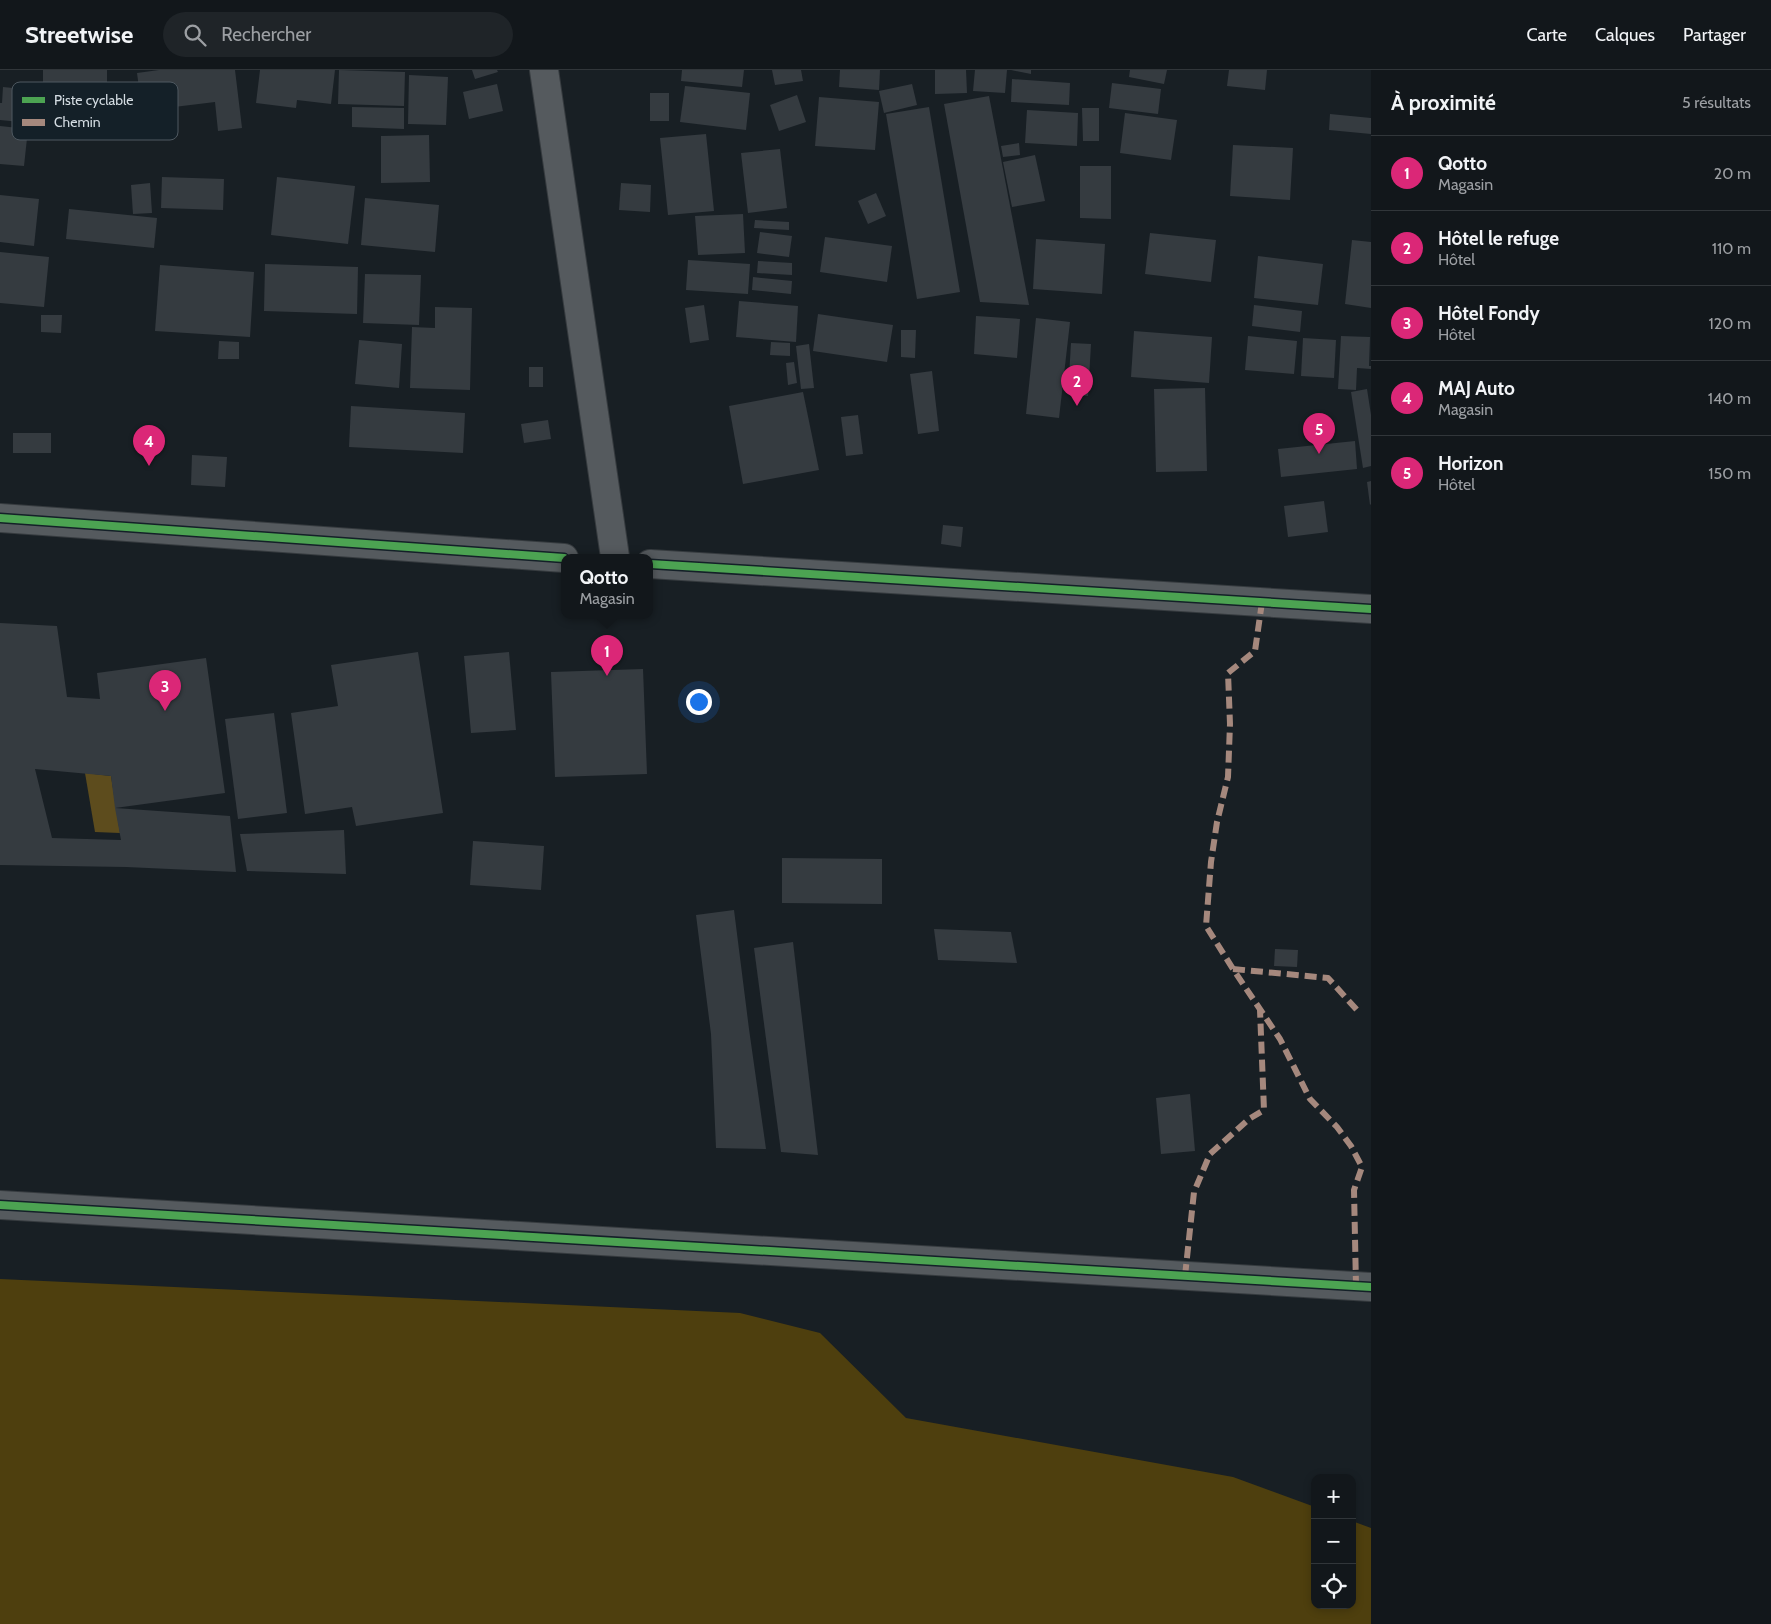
<!DOCTYPE html>
<html lang="fr">
<head>
<meta charset="utf-8">
<style>
  :root { --surface:#12171b; --page:#1f2428; --text:#f1f3f6; --muted:#9c9fa3; --line:#31363a; --accent:#db2777 }
  body { margin:0; font-family:Cabin,sans-serif; background:var(--page); color:var(--text) }
  .controls { position:absolute; right:15px; bottom:15px; display:grid; overflow:hidden; border-radius:10px; box-shadow:0 2px 8px #0003 }
  .controls button { width:45px; height:45px; display:grid; place-items:center; padding:0; border:0; border-bottom:1px solid var(--line); background:var(--surface); color:var(--text); font:25px sans-serif }
  .you { position:absolute; left:698px; top:631px; width:18px; height:18px; margin:-12px; border:4px solid #fff; border-radius:50%; background:#1a73e8; box-shadow:0 0 0 8px #1a73e833 }
  .badge { display:grid; place-items:center; width:32px; height:32px; border-radius:50%; background:var(--accent); color:#fff; font-size:16px; font-weight:700 }
  .pin { position:absolute; translate:-50% -41px; filter:drop-shadow(0 1px 2px #0008) }
  .pin::after { content:''; position:absolute; top:26px; width:18px; height:15px; background:inherit; clip-path:polygon(0 0,100% 0,50% 100%) }
  .popup { position:absolute; left:561px; top:484px; width:92px; height:65px; box-sizing:border-box; display:grid; place-content:center; border-radius:10px; background:var(--surface); filter:drop-shadow(0 1px 4px #0005); font-size:16px; white-space:nowrap; color:var(--muted) }
  .popup b { font-size:19px; color:var(--text) }
  .popup::after { content:''; position:absolute; left:50%; top:100%; margin-left:-10px; border:10px solid transparent; border-top-color:var(--surface) }
  .list { margin:0; padding:0; list-style:none }
  h2 { display:flex; justify-content:space-between; align-items:center; height:65px; margin:0; padding:0 20px; font-size:21px }
  h2 small { font-size:16px; font-weight:400; color:var(--muted) }
  .list li { display:grid; grid-template-columns:32px 1fr auto; gap:15px; align-items:center; box-sizing:border-box; height:75px; padding:0 20px; border-top:1px solid var(--line) }
  .list b { display:block; font-size:19px; white-space:nowrap }
  .list p { margin:0; font-size:16px; white-space:nowrap; color:var(--muted) }
  .list em { font-size:16px; font-style:normal; color:var(--muted) }
  .icon { flex:none; width:28px; height:28px; fill:none; stroke:currentColor; stroke-width:2; stroke-linecap:round; stroke-linejoin:round }
  .map { position:relative; flex:none; width:1371px; height:1554px; overflow:hidden }
  header { display:flex; align-items:center; gap:30px; box-sizing:border-box; height:70px; padding:0 25px; background:var(--surface); border-bottom:1px solid var(--line) }
  header strong { font-size:24px }
  nav { display:flex; gap:28px; margin-inline-start:auto; font-size:18px }
  .search { width:350px; height:45px; background:var(--page); display:flex; align-items:center; gap:12px; box-sizing:border-box; padding:0 18px; border-radius:28px; color:var(--muted); font-size:19px }
  main { display:flex }
  aside { flex:1; background:var(--surface) }
  .map>svg:first-child { display:block }
  .forest { fill:#4e3f0e }
  .water { fill:#5d4c1d }
  .building { fill:#353b40 }
  .lines { fill:none; stroke-linecap:round; stroke-linejoin:round }
  .street-casing { stroke:#363b3f; stroke-width:30 }
  .street { stroke:#555a5e; stroke-width:28 }
  .quiet { stroke:#a5887d; stroke-width:6; stroke-dasharray:12 6; stroke-linecap:butt }
  .cycleway-casing { stroke:#142028; stroke-width:11 }
  .cycleway { stroke:#4ca352; stroke-width:8 }
  .key { fill:#142028; stroke:#4e5860; stroke-width:1 }
  .key-label { font-size:14px; fill:#d4dce2 }
</style>
</head>
<body>
<header>
<strong>Streetwise</strong>
<div class="search"><svg class="icon" aria-label="search" viewBox="0 0 24 24"><circle cx="10" cy="10" r="6"/><path d="M15 15l6 6"/></svg>Rechercher</div>
<nav><a>Carte</a><a>Calques</a><a>Partager</a></nav>
</header>
<main>
<div class="map">
<svg width="1371" height="1554" viewBox="0 0 1371 1554">
  <rect width="100%" height="100%" fill="#181f24"/>
  <polygon class="forest" points="0,1209 740,1243 820,1263 906,1348 1233,1407 1315,1437 1315,1535 1352,1535 1352,1451 1371,1458 1371,1554 0,1554"/>
  <polygon class="water" points="85,703 111,706 120,763 95,762"/>
  <g class="building">
    <rect x="43" y="0" width="64" height="20"/>
    <polygon points="159,0 235,0 242,58 218,61 215,32 174,37 178,66 146,70 137,3"/>
    <polygon points="260,0 335,0 331,34 297,30 296,38 256,33"/>
    <polygon points="339,0 405,2 404,36 338,34"/>
    <polygon points="472,0 497,0 498,2 475,9"/>
    <polygon points="682,0 744,0 742,17 681,11"/>
    <polygon points="772,0 801,0 803,11 775,15"/>
    <polygon points="840,0 880,0 879,20 839,17"/>
    <polygon points="935,0 966,0 967,23 935,24"/>
    <polygon points="975,0 1007,0 1005,23 973,21"/>
    <polygon points="1011,0 1031,0 1031,4"/>
    <polygon points="1130,0 1167,0 1164,14 1129,7"/>
    <polygon points="1229,0 1267,0 1265,20 1227,16"/>
    <polygon points="409,5 448,7 446,55 408,54"/>
    <polygon points="1012,9 1070,13 1069,35 1011,32"/>
    <polygon points="1112,13 1161,19 1158,44 1109,38"/>
    <polygon points="497,14 503,41 469,49 463,22"/>
    <polygon points="912,14 917,35 884,43 879,21"/>
    <polygon points="685,16 750,23 746,60 680,52"/>
    <polygon points="3,17 23,19 20,52 0,50 0,33 2,33"/>
    <rect x="650" y="23" width="19" height="28"/>
    <polygon points="797,25 806,52 779,61 770,35"/>
    <polygon points="989,26 1029,235 980,232 944,34"/>
    <polygon points="819,27 879,32 875,80 815,76"/>
    <polygon points="352,37 404,38 404,59 352,57"/>
    <polygon points="929,37 960,222 917,229 886,44"/>
    <polygon points="1082,38 1099,38 1099,71 1083,71"/>
    <polygon points="1027,40 1078,43 1077,76 1025,73"/>
    <polygon points="1125,43 1177,50 1171,90 1120,83"/>
    <polygon points="1330,44 1371,48 1371,64 1329,60"/>
    <polygon points="0,56 28,59 24,96 0,94"/>
    <polygon points="706,64 714,141 668,145 660,68"/>
    <polygon points="429,65 430,112 381,113 381,66"/>
    <polygon points="1019,73 1020,85 1003,87 1001,76"/>
    <polygon points="1233,75 1293,78 1290,130 1230,126"/>
    <polygon points="780,79 787,138 748,143 741,83"/>
    <polygon points="1035,85 1045,131 1012,137 1003,92"/>
    <polygon points="1080,96 1111,96 1111,149 1080,148"/>
    <polygon points="162,107 224,109 223,140 161,138"/>
    <polygon points="277,107 355,116 348,174 271,165"/>
    <polygon points="150,113 152,143 133,144 131,115"/>
    <polygon points="621,113 651,115 650,142 619,140"/>
    <polygon points="876,123 886,146 868,154 858,131"/>
    <polygon points="0,125 39,129 34,176 0,172"/>
    <polygon points="365,128 439,135 435,182 361,175"/>
    <polygon points="69,139 157,148 154,178 66,169"/>
    <polygon points="743,144 745,183 698,185 695,146"/>
    <polygon points="755,150 789,152 789,160 754,158"/>
    <polygon points="760,162 792,166 789,187 757,183"/>
    <polygon points="1150,163 1216,170 1211,212 1145,204"/>
    <polygon points="825,167 892,176 887,212 820,202"/>
    <polygon points="1036,169 1105,174 1102,224 1033,219"/>
    <polygon points="1352,170 1371,172 1371,238 1345,234"/>
    <polygon points="0,182 49,187 44,237 0,233"/>
    <polygon points="1258,186 1323,194 1318,235 1254,228"/>
    <polygon points="688,190 750,194 748,224 686,220"/>
    <polygon points="758,191 792,193 792,205 757,203"/>
    <polygon points="265,194 358,197 357,244 264,241"/>
    <polygon points="160,195 254,202 250,267 155,261"/>
    <polygon points="365,204 421,205 419,255 363,253"/>
    <polygon points="753,207 792,211 791,224 752,220"/>
    <polygon points="739,231 798,236 796,272 736,267"/>
    <polygon points="704,235 709,270 690,273 685,238"/>
    <polygon points="1254,235 1302,241 1300,262 1252,256"/>
    <polygon points="435,237 472,238 470,320 410,318 412,257 435,258"/>
    <polygon points="818,244 893,255 887,292 813,281"/>
    <polygon points="41,245 62,245 61,263 41,262"/>
    <polygon points="976,246 1020,249 1017,288 974,284"/>
    <polygon points="1036,248 1070,252 1059,348 1026,344"/>
    <polygon points="901,260 916,260 915,288 901,287"/>
    <polygon points="1134,261 1212,267 1209,313 1131,307"/>
    <polygon points="1248,266 1297,271 1294,304 1245,300"/>
    <polygon points="1341,266 1370,267 1369,296 1371,296 1371,299 1357,298 1356,320 1338,319"/>
    <polygon points="1303,268 1336,270 1334,308 1301,306"/>
    <polygon points="359,270 402,274 399,318 355,314"/>
    <polygon points="219,271 239,272 239,289 218,289"/>
    <polygon points="771,272 790,273 790,286 770,285"/>
    <polygon points="1071,273 1091,274 1088,326 1068,324"/>
    <polygon points="809,274 814,318 801,319 796,276"/>
    <polygon points="794,292 797,313 788,315 786,293"/>
    <rect x="529" y="297" width="14" height="20"/>
    <polygon points="932,301 939,361 918,364 910,304"/>
    <polygon points="1205,318 1207,401 1156,402 1154,319"/>
    <polygon points="1367,319 1371,345 1371,396 1363,398 1351,322"/>
    <polygon points="803,322 819,400 743,414 729,336"/>
    <polygon points="351,336 465,343 463,383 349,377"/>
    <polygon points="858,345 863,384 846,386 841,347"/>
    <polygon points="548,350 551,369 524,373 521,354"/>
    <rect x="13" y="363" width="38" height="20"/>
    <polygon points="1355,371 1357,399 1281,407 1278,379"/>
    <polygon points="192,385 227,387 225,417 191,415"/>
    <polygon points="1371,411 1371,434 1370,435 1367,412"/>
    <polygon points="1324,431 1328,462 1288,467 1284,436"/>
    <polygon points="943,455 963,457 961,477 941,474"/>
    <polygon points="0,553 57,556 67,627 100,629 97,603 206,588 225,723 115,738 111,706 35,699 52,768 121,770 115,738 230,746 236,802 126,797 0,795"/>
    <polygon points="418,582 443,743 356,756 352,737 305,744 291,643 338,636 331,595"/>
    <polygon points="509,582 516,660 471,663 464,586"/>
    <polygon points="643,599 647,704 555,707 551,602"/>
    <polygon points="274,643 287,743 238,749 225,649"/>
    <polygon points="344,760 346,804 247,801 240,764"/>
    <polygon points="473,771 544,776 541,820 470,815"/>
    <polygon points="782,788 882,789 882,834 782,833"/>
    <polygon points="734,840 749,959 766,1079 716,1078 711,964 696,845"/>
    <polygon points="934,859 1011,862 1017,893 938,890"/>
    <polygon points="793,872 818,1085 781,1082 754,878"/>
    <polygon points="1275,879 1298,880 1297,897 1274,896"/>
    <polygon points="1190,1024 1195,1081 1161,1084 1156,1028"/>
  </g>
  <g class="lines">
    <g class="street-casing">
      <g id="street">
        <polyline points="544,0 615,487"/>
        <polyline points="0,448 564,488"/>
        <polyline points="650,494 1371,539"/>
        <polyline points="0,1135 1371,1217"/>
      </g>
    </g>
    <use href="#street" class="street"/>
    <g class="quiet">
      <polyline points="1262,532 1255,581 1228,603 1230,654 1228,707 1217,752 1211,792 1206,856 1233,899 1280,969 1310,1029 1337,1057 1351,1076 1362,1097 1354,1120 1356,1216"/>
      <polyline points="1233,899 1328,908 1357,940"/>
      <polyline points="1185,1206 1194,1122 1210,1084 1249,1049 1264,1040 1260,940"/>
    </g>
    <g class="cycleway-casing">
      <g id="cycleway">
        <polyline points="0,448 564,488"/>
        <polyline points="650,494 1371,539"/>
        <polyline points="0,1135 1371,1217"/>
      </g>
    </g>
    <use href="#cycleway" class="cycleway"/>
  </g>
  <rect x="12" y="12" width="166" height="58" rx="8" class="key"/>
  <rect x="22" y="27" width="23" height="6" fill="#4ca352"/>
  <rect x="22" y="49" width="23" height="7" fill="#a5887d"/>
  <g class="key-label">
    <text x="54" y="35">Piste cyclable</text>
    <text x="54" y="57">Chemin</text>
  </g>
</svg>
<div class="controls">
<button>+</button>
<button>−</button>
<button><svg class="icon" aria-label="locate" viewBox="0 0 24 24"><circle cx="12" cy="12" r="6"/><path d="M12 2v4M12 18v4M2 12h4M18 12h4"/></svg></button>
</div>
<div class="you"></div>
<div class="pin badge" style="left:607px;top:606px">1</div>
<div class="popup"><b>Qotto</b>Magasin</div>
<div class="pin badge" style="left:1077px;top:336px">2</div>
<div class="pin badge" style="left:165px;top:641px">3</div>
<div class="pin badge" style="left:149px;top:396px">4</div>
<div class="pin badge" style="left:1319px;top:384px">5</div>
</div>
<aside>
<h2>À proximité<small>5 résultats</small></h2>
<ul class="list">
<li><span class="badge">1</span><div><b>Qotto</b><p>Magasin</p></div><em>20 m</em></li>
<li><span class="badge">2</span><div><b>Hôtel le refuge</b><p>Hôtel</p></div><em>110 m</em></li>
<li><span class="badge">3</span><div><b>Hôtel Fondy</b><p>Hôtel</p></div><em>120 m</em></li>
<li><span class="badge">4</span><div><b>MAJ Auto</b><p>Magasin</p></div><em>140 m</em></li>
<li><span class="badge">5</span><div><b>Horizon</b><p>Hôtel</p></div><em>150 m</em></li>
</ul>
</aside>
</main>
</body>
</html>
